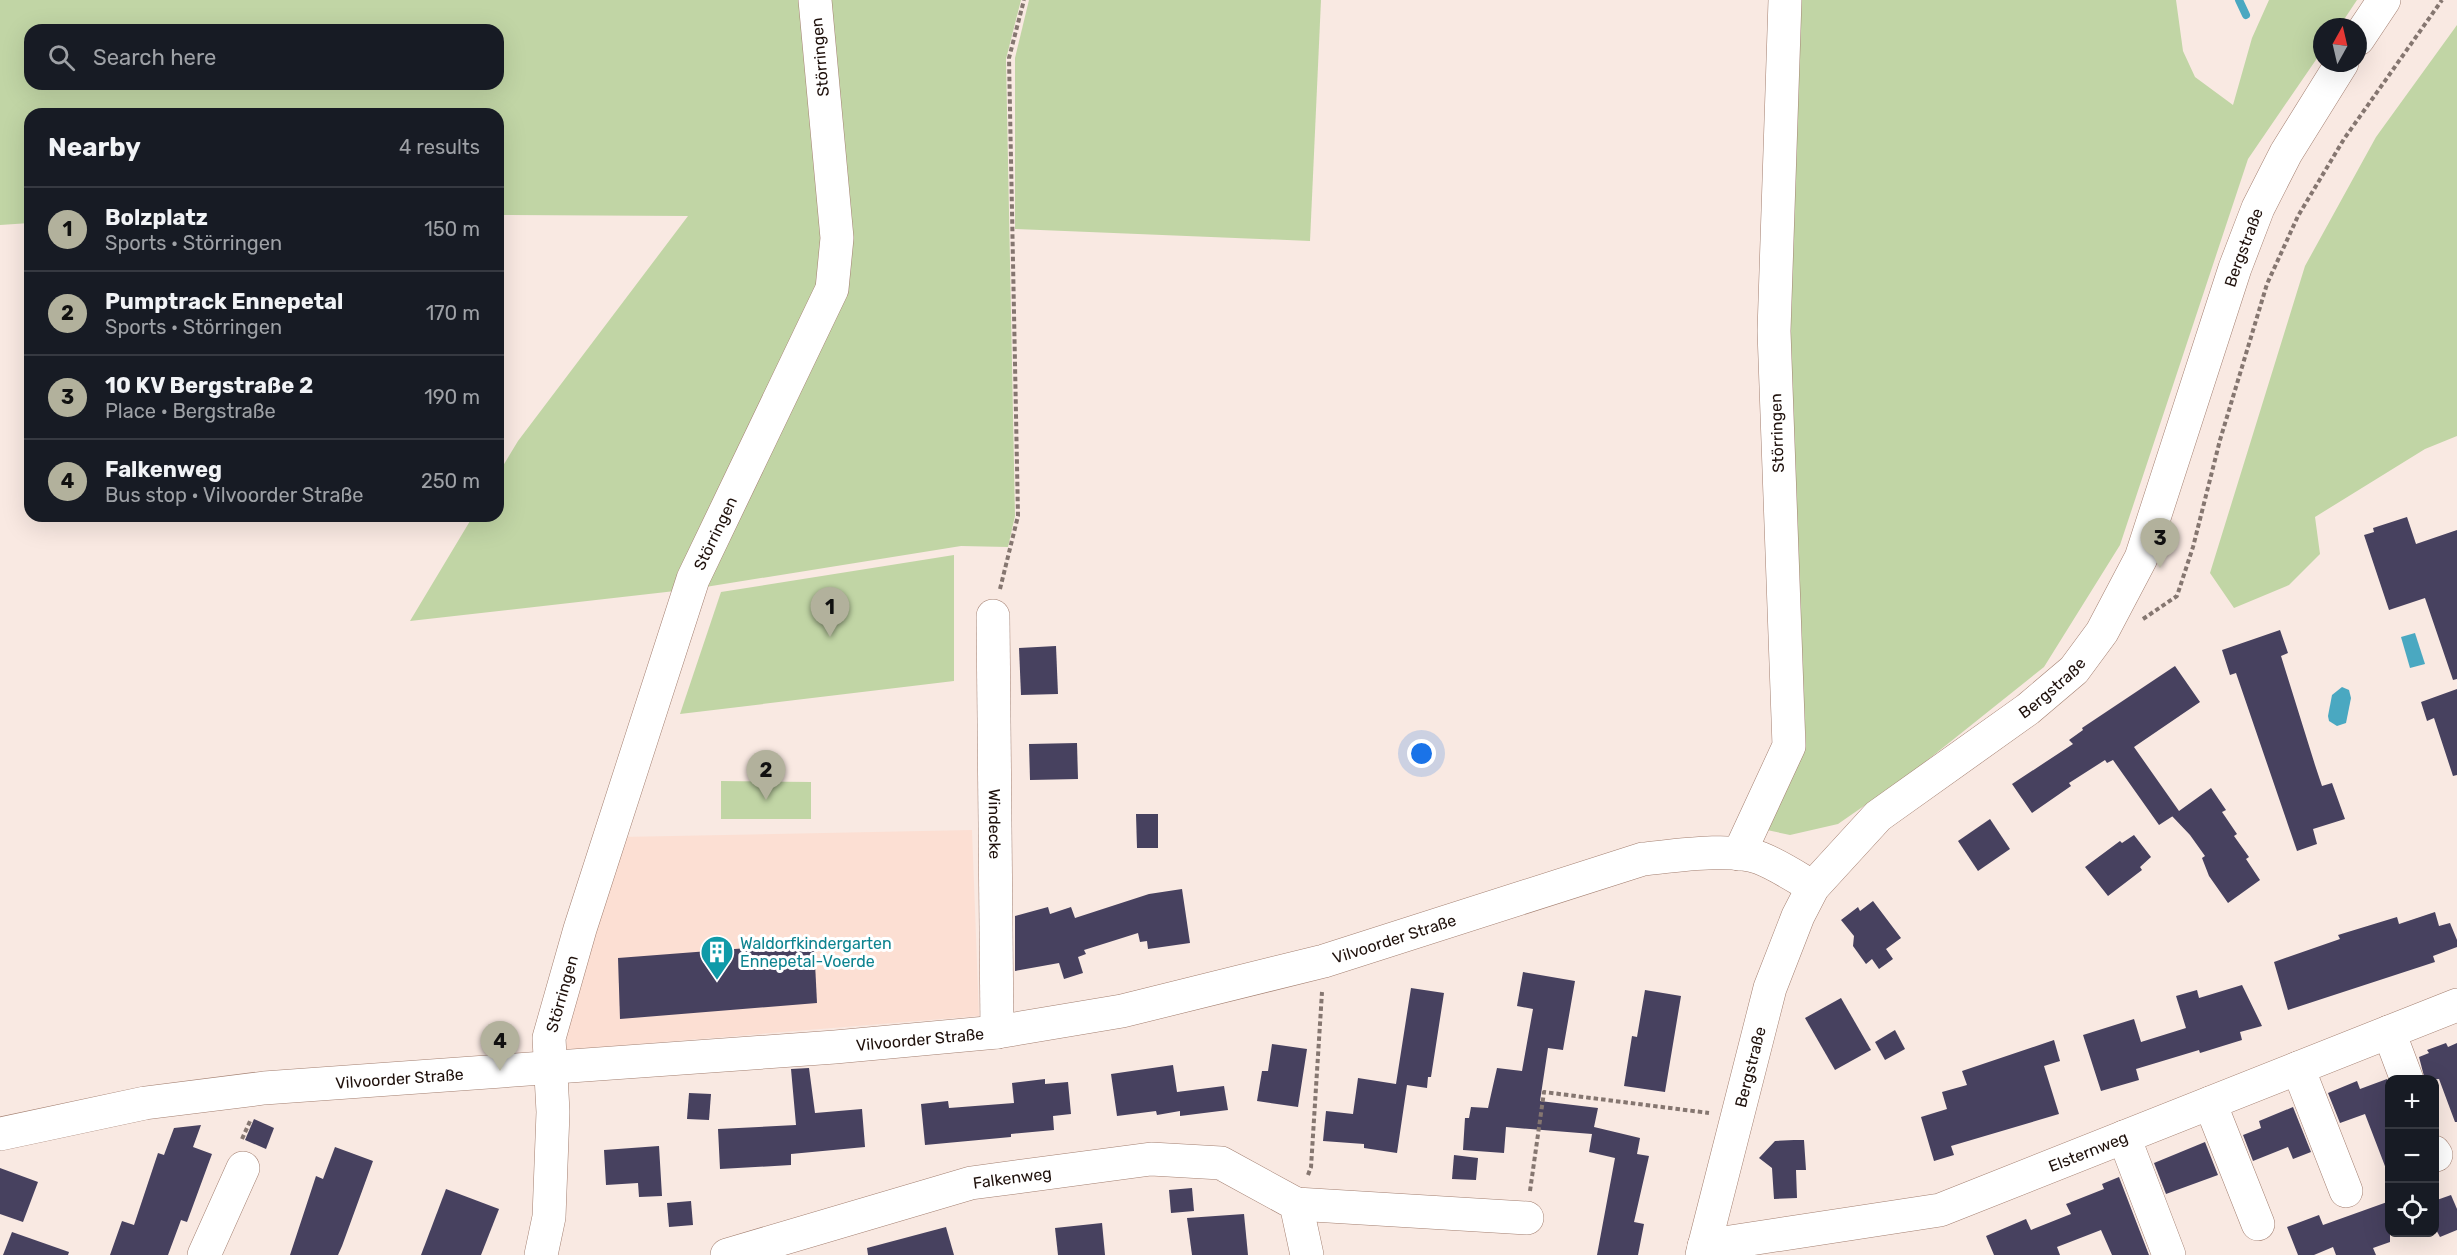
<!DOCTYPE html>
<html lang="en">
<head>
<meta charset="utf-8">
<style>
  :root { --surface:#171b24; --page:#242831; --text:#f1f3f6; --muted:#9ea1a6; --line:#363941; --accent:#b2b19c }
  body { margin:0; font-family:Rubik,sans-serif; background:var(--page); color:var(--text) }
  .controls { position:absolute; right:18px; bottom:18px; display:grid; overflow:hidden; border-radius:12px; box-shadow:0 6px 24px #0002 }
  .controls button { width:54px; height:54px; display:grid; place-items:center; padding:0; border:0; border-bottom:2px solid var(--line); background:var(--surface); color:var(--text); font:30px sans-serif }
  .compass { position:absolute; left:2313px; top:18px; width:54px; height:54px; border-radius:50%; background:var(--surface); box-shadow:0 6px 24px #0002; rotate:8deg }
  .you { position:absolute; left:1422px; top:754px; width:21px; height:21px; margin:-15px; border:4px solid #fff; border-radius:50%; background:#1a73e8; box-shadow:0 0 0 9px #1a73e833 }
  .badge { display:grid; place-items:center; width:39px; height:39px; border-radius:50%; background:var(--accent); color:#111; font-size:20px; font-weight:700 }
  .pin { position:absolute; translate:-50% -50px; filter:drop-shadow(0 2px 3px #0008) }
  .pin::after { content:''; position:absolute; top:32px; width:21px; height:18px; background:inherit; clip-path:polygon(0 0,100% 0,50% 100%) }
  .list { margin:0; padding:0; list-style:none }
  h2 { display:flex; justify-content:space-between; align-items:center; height:78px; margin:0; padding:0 24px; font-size:26px }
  h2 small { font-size:20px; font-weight:400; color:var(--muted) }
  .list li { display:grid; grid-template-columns:39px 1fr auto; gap:18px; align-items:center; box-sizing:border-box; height:84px; padding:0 24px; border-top:2px solid var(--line) }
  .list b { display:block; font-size:22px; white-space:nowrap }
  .list p { margin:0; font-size:20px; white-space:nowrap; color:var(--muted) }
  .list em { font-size:20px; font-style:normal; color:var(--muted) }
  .icon { flex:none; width:33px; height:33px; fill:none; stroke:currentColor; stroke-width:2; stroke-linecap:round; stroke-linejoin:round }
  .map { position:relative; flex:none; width:2457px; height:1255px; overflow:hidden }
  .search { position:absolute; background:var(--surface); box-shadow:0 6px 24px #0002; left:24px; top:24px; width:480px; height:66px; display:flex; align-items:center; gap:15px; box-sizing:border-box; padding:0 21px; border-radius:18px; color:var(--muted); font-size:22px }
  .panel { position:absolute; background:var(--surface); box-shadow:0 6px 24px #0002; left:24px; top:108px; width:480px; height:414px; border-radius:18px }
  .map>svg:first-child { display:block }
  .built { fill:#fcdfd3 }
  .green { fill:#c1d5a5; fill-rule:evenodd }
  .water { fill:#4aa8c1 }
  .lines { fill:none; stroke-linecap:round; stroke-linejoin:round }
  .stream { stroke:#4aa8c1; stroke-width:8 }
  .building { fill:#47415f }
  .minor-casing { stroke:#a37f70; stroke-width:34 }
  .path { stroke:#857670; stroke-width:4; stroke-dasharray:4.5 3; stroke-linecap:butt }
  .minor { stroke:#fff; stroke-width:33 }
  .labels { text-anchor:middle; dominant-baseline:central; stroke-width:6; stroke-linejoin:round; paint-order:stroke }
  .street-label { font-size:16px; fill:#1f110c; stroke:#fff }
  .culture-label { font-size:16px; fill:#0d838f; stroke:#fff; text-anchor:start }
</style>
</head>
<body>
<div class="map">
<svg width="2457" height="1255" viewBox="0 0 2457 1255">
  <rect width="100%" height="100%" fill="#f9e9e2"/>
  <polygon class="built" points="972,830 979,1016 566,1050 569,1015 620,837"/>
  <g class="green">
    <path d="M0 0H809L831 270 684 590 410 621 473 516H498V474L518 441 688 216 498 215V114H30V223L0 225ZM30 30H498V84H30Z"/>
    <polygon points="820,0 1021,0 1006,59 1015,516 1008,547 961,546 693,589 837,290"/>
    <polygon points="1029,0 1321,0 1310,241 1015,229 1015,58"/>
    <polygon points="1801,0 2176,0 2183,51 2195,77 2233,105 2252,38 2269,0 2357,0 2339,27 2322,27 2322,51 2248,159 2120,545 2044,667 1910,774 1838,824 1790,835 1767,830 1806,747 1786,328"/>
    <polygon points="2457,25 2457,436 2425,449 2315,517 2320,554 2289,585 2234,608 2210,573 2305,266 2376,137"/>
    <polygon points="954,555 954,681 680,714 721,592"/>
    <polygon points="721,781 811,782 811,819 721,819"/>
  </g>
  <g class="water">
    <polygon points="2415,633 2425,664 2410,668 2401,637"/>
    <polygon points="2342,687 2349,690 2351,698 2346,723 2337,726 2329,721 2328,716 2332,695"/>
  </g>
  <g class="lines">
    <polyline class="stream" points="2239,0 2246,15"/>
  </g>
  <g class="building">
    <polygon points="2407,517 2416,544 2457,530 2457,679 2453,680 2425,598 2389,610 2364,535 2374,532 2373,528"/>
    <polygon points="2280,630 2288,653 2281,656 2315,765 2322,786 2332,783 2345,819 2313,829 2317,844 2297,851 2236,673 2230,675 2222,650"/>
    <polygon points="1056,646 1058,694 1021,695 1019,648"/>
    <polygon points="2175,666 2200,702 2134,747 2179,811 2211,788 2226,810 2222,812 2237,834 2234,836 2249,857 2246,859 2260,880 2228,903 2209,876 2202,858 2205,856 2190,835 2172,816 2176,814 2159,825 2113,760 2107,763 2105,760 2069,783 2071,786 2032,813 2012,784 2073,744 2069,740 2083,730 2082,728"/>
    <polygon points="2457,689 2457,775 2453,776 2434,718 2427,721 2421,702"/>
    <polygon points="1077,743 1078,779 1030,780 1029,744"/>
    <polygon points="1136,814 1158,814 1158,848 1137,848"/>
    <polygon points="1990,819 2010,849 1978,871 1958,841"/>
    <polygon points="2134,835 2151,857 2140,867 2142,870 2108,896 2085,867 2120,841 2122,843"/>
    <polygon points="1182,889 1190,943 1148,949 1147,941 1140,942 1138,933 1084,950 1086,954 1078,957 1083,973 1064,979 1059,963 1015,971 1015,916 1048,907 1050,914 1071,907 1075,918 1149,894"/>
    <polygon points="1873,901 1901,938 1886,949 1893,959 1879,969 1872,959 1866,964 1853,946 1854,936 1841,920 1858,907 1860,911"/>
    <polygon points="2435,912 2439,926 2450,923 2457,940 2457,947 2433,956 2435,962 2288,1010 2274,962 2340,939 2338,935 2397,917 2399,924"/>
    <polygon points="814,943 817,1003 620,1019 618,958"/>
    <polygon points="1523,972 1575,981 1563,1050 1548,1048 1540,1101 1598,1108 1594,1127 1640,1138 1637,1154 1649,1156 1634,1222 1644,1224 1638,1255 1597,1255 1615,1158 1589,1152 1592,1134 1506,1127 1504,1153 1463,1150 1465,1118 1469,1118 1471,1107 1488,1108 1497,1068 1522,1071 1533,1009 1517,1006"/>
    <polygon points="2242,985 2262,1026 2240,1032 2242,1040 2200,1053 2199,1050 2136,1069 2139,1080 2101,1091 2083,1035 2134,1019 2141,1042 2186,1028 2176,996 2197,990 2199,998"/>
    <polygon points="1411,988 1444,993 1431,1077 1428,1077 1427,1088 1407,1085 1397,1153 1364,1148 1364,1144 1323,1141 1326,1111 1353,1114 1358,1078 1396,1084"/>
    <polygon points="1645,990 1681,996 1665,1092 1624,1086 1632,1036 1637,1037"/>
    <polygon points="1841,998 1871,1050 1835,1070 1805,1018"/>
    <polygon points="1895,1030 1905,1049 1885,1060 1875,1042"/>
    <polygon points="2054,1040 2060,1061 2044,1066 2059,1114 1951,1146 1954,1155 1934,1161 1921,1117 1947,1109 1942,1092 1967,1085 1962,1071"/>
    <polygon points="2446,1043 2448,1047 2457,1043 2457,1122 2455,1122 2439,1079 2425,1080 2419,1057 2429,1053 2427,1050"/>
    <polygon points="1272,1044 1307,1049 1298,1107 1257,1101 1262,1071 1268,1071"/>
    <polygon points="1173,1065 1177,1092 1224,1086 1228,1110 1180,1116 1180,1111 1157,1115 1156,1111 1117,1116 1111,1074"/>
    <polygon points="809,1068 815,1113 862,1109 865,1147 791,1154 791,1165 720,1169 718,1129 796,1125 791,1069"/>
    <polygon points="1045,1079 1045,1084 1068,1082 1071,1114 1053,1116 1054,1130 1011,1134 1011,1137 925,1145 921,1104 948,1101 949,1108 1014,1103 1012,1083"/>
    <polygon points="2387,1079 2390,1087 2388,1174 2365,1114 2340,1123 2328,1093 2357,1081 2360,1089"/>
    <polygon points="689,1093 711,1094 709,1120 687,1119"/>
    <polygon points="2293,1107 2311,1152 2293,1159 2288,1147 2253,1161 2243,1135 2261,1128 2259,1121"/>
    <polygon points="254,1119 274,1128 266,1149 245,1140"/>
    <polygon points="201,1125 193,1147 212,1154 187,1222 181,1220 168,1255 110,1255 122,1221 134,1225 158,1153 164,1155 174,1128"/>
    <polygon points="1794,1140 1804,1140 1806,1170 1796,1170 1797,1198 1774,1199 1772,1168 1759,1158 1775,1141"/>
    <polygon points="2205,1142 2218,1175 2166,1194 2154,1163"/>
    <polygon points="659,1146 662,1196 639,1197 638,1183 606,1185 604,1150"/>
    <polygon points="335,1147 373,1161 342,1246 338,1255 290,1255 316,1176 323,1179"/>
    <polygon points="1454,1155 1478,1158 1476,1180 1452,1179"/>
    <polygon points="0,1168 38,1182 23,1222 0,1214"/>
    <polygon points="2119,1177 2149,1255 2112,1255 2101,1230 2057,1247 2060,1255 1994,1255 1986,1236 2026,1219 2031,1230 2071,1214 2066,1204 2104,1189 2102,1184"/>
    <polygon points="1192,1188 1194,1211 1171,1213 1169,1190"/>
    <polygon points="446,1189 499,1209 481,1255 421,1255"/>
    <polygon points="2451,1195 2457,1209 2457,1230 2440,1237 2434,1226 2434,1201"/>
    <polygon points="691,1201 693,1225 669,1227 667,1203"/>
    <polygon points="2390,1201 2390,1242 2373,1248 2376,1255 2336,1255 2333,1247 2314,1255 2298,1255 2287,1227 2319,1215 2323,1225"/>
    <polygon points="1244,1214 1248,1255 1192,1255 1187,1218"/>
    <polygon points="1102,1223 1105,1255 1058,1255 1055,1228"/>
    <polygon points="946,1227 954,1255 868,1255 867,1248"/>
    <polygon points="12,1232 69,1252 68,1255 3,1255"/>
  </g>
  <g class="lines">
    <g class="minor-casing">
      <g id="minor">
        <polyline points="2358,39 2384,0"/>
        <path id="s1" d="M993 616 997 1032"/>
        <polyline points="1739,854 1789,746 1774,331 1785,0"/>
        <polyline points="2389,1032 2407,1080"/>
        <polyline points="2298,1068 2346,1191"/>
        <polyline points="2210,1103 2258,1224"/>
        <path id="s2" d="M0 1134 145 1103 264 1088 835 1047 997 1032 1122 1011 1324 961 1643 859C1674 856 1732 847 1760 858 1778 865 1796 877 1813 887"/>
        <polyline points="2124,1137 2169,1255"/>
        <polyline points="2434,1152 2436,1155"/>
        <polyline points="1296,1204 1527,1218"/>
        <path id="s3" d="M1704 1246 1940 1210 2457 1005"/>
        <polyline points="204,1255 243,1168"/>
        <path id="s4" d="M541 1255 549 1217 553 1112 549 1038 580 929 693 579 832 289 837 238 815 0"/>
        <path id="s5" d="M727 1255 971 1183 1151 1159 1221 1163 1296 1204 1307 1255"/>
        <path id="s6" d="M1702 1255 1770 988 1798 916 1813 887 1878 816 2028 709 2074 670 2102 632 2141 558 2235 268 2258 208 2286 153 2342 63"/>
      </g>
    </g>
    <g class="path">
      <polyline points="1000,589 1018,516 1009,58 1024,0"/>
      <polyline points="2143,619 2177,596 2193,547 2220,440 2267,284 2298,216 2344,139 2442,0"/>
      <polyline points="242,1139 251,1119"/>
      <polyline points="1308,1175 1311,1167 1322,992"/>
      <polyline points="1530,1191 1544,1092 1709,1113"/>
    </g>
    <use href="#minor" class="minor"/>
  </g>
  <defs>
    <g id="building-pin" transform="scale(1.725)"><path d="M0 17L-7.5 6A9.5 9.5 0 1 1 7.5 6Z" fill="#0f9aa8" stroke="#fff"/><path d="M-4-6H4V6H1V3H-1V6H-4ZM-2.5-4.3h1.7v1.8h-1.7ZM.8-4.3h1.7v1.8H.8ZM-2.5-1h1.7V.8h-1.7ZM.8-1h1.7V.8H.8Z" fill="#fff"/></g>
  </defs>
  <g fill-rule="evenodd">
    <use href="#building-pin" x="717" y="952"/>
  </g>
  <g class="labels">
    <g class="street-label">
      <text transform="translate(820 57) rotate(-95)">Störringen</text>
      <text stroke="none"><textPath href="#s6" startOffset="1184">Bergstraße</textPath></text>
      <text transform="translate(1777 433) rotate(-92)">Störringen</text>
      <text stroke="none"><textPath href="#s4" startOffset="750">Störringen</textPath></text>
      <text stroke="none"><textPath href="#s6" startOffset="698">Bergstraße</textPath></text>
      <text stroke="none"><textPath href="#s1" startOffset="208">Windecke</textPath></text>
      <text stroke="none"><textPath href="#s2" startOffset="1412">Vilvoorder Straße</textPath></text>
      <text stroke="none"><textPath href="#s4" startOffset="264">Störringen</textPath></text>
      <text stroke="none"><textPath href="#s2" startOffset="926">Vilvoorder Straße</textPath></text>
      <text stroke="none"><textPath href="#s6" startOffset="194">Bergstraße</textPath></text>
      <text stroke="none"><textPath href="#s2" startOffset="404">Vilvoorder Straße</textPath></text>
      <text stroke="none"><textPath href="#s3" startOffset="398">Elsternweg</textPath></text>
      <text stroke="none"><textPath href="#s5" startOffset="296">Falkenweg</textPath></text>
    </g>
    <g class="culture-label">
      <text x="740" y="943">Waldorfkindergarten<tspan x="740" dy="18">Ennepetal-Voerde</tspan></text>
    </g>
  </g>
</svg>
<div class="controls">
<button>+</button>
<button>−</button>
<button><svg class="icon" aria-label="locate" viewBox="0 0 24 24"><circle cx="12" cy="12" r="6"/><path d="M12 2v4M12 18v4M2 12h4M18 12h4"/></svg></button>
</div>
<svg class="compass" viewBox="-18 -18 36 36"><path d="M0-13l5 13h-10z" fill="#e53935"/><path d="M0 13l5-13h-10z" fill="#9ea1a6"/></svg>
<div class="you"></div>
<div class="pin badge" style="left:830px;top:637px">1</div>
<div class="pin badge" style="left:766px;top:800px">2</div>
<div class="pin badge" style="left:2160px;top:568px">3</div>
<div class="pin badge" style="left:500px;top:1071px">4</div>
<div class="search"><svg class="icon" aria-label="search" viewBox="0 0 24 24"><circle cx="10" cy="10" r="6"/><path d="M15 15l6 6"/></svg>Search here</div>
<section class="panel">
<h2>Nearby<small>4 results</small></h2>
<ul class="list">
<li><span class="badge">1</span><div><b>Bolzplatz</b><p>Sports · Störringen</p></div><em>150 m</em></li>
<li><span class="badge">2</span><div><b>Pumptrack Ennepetal</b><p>Sports · Störringen</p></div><em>170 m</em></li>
<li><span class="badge">3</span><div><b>10 KV Bergstraße 2</b><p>Place · Bergstraße</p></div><em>190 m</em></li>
<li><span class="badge">4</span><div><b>Falkenweg</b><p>Bus stop · Vilvoorder Straße</p></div><em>250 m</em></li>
</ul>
</section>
</div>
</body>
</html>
